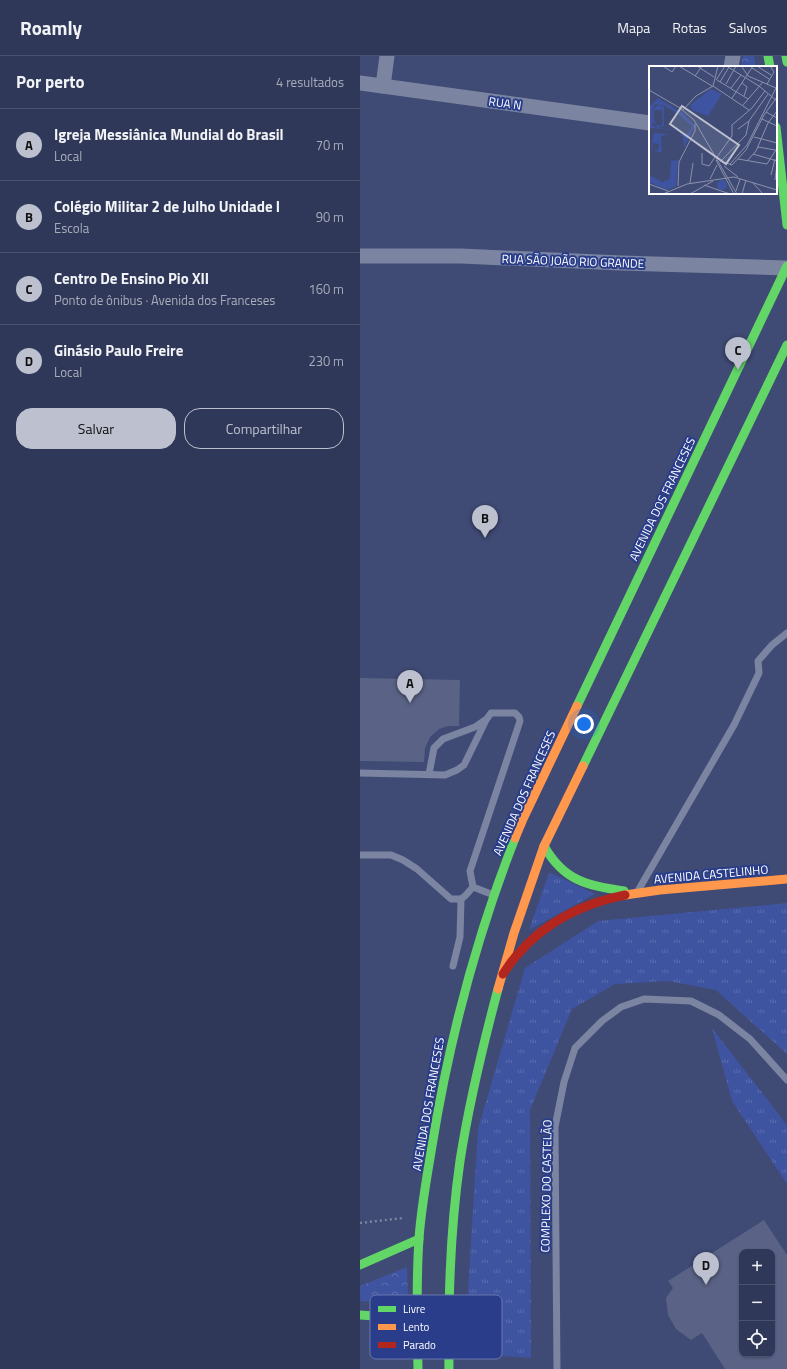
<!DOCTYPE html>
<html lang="pt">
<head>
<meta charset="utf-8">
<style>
  :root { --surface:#2f3858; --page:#3b4361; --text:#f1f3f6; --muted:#a7acba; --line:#4a526e; --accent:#bcc0cf }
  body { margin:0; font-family:"Titillium Web",sans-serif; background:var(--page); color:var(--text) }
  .controls { position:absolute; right:12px; bottom:12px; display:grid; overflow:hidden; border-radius:8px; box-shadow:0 1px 3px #0004 }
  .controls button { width:36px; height:36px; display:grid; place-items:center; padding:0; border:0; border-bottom:1px solid var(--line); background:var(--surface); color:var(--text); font:20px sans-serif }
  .you { position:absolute; left:224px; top:668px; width:14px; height:14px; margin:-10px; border:3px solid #fff; border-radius:50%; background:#1a73e8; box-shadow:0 0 0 6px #1a73e833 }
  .badge { display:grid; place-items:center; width:26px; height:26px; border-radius:50%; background:var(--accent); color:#111; font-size:13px; font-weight:700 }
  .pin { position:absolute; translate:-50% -33px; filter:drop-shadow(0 1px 2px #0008) }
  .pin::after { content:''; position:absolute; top:21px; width:14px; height:12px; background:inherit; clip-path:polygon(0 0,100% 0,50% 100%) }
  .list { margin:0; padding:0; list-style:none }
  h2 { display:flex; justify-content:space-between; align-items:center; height:52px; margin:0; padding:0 16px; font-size:17px }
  h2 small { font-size:13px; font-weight:400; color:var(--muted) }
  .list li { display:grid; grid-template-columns:26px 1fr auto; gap:12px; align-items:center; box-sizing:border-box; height:72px; padding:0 16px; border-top:1px solid var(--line) }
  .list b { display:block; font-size:15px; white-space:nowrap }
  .list p { margin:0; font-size:13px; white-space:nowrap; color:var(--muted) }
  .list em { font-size:13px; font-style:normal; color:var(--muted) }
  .actions { display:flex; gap:8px; padding:12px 16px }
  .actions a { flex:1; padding:9px 0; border:1px solid var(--accent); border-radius:16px; text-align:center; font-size:14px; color:var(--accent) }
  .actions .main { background:var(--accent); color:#111 }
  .icon { flex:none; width:22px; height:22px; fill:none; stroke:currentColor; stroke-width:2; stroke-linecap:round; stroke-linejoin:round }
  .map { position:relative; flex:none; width:427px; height:1313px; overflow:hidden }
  header { display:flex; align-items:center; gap:24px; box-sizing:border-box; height:56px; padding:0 20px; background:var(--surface); border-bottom:1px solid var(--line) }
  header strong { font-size:19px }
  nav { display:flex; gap:22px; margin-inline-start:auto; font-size:14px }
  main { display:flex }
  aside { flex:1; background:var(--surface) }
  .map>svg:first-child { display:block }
  .grass { fill:url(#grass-tufts) }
  .park { fill:url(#park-crowns) }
  .building { fill:#5a6386; fill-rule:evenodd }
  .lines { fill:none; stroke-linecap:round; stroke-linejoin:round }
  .path { stroke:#7b84a1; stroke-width:2.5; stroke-dasharray:2 3; stroke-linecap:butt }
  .lane { stroke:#7b84a1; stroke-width:7 }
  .street { stroke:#7b84a1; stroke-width:15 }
  .fast { stroke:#63d668; stroke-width:9 }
  .slow { stroke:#ff974d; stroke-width:9 }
  .jam { stroke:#b3261e; stroke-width:9 }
  .labels { text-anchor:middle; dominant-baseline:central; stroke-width:4; stroke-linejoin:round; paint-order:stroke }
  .street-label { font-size:12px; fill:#fff; stroke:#293d8b }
  .inset-road { fill:none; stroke:#8c92ac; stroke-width:1 }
  .view { fill:#bcc0cf; fill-opacity:0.15; stroke:#bcc0cf; stroke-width:2 }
  .inset-edge { fill:none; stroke:#fff; stroke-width:2 }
  .key { fill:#293d8b; stroke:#6977ae; stroke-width:1 }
  .key-label { font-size:11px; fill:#fff }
</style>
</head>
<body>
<header>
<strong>Roamly</strong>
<nav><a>Mapa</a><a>Rotas</a><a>Salvos</a></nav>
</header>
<main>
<aside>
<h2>Por perto<small>4 resultados</small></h2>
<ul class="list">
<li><span class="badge">A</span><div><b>Igreja Messiânica Mundial do Brasil</b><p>Local</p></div><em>70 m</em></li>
<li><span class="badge">B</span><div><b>Colégio Militar 2 de Julho Unidade I</b><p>Escola</p></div><em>90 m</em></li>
<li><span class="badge">C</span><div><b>Centro De Ensino Pio XII</b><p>Ponto de ônibus · Avenida dos Franceses</p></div><em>160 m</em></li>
<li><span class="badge">D</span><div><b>Ginásio Paulo Freire</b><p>Local</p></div><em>230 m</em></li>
</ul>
<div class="actions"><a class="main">Salvar</a><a>Compartilhar</a></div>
</aside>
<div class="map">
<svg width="427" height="1313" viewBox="0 0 427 1313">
  <defs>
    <pattern id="grass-tufts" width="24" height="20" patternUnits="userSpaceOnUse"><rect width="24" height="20" fill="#3e54a0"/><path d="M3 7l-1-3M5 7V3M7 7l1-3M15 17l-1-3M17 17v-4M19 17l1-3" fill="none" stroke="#5b6eae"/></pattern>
    <pattern id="park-crowns" width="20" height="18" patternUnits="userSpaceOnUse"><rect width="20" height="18" fill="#3e54a0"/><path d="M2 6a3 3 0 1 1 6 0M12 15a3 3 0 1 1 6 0" fill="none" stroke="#5b6eae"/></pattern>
  </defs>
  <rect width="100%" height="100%" fill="#3f4a75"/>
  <g class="grass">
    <polygon points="189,817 191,817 235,838 169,874"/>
    <polygon points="427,847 427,998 356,934 308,925 255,928 212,953 170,1054 171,1302 104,1297 118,1073 165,912 238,865"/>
    <polygon points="352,972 427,1069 427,1128 372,1045"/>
  </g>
  <g class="park">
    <polygon points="383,0 394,0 396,11 381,11"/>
    <polygon points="47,1211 48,1243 42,1246 0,1245 0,1230"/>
  </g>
  <g class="building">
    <polygon points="0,622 100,624 99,670 88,670 79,673 70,681 65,692 64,706 0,705"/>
    <path d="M404 1164 427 1199V1313H365L342 1277 331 1284 316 1273 308 1259 306 1242 313 1232 308 1225ZM382 1196H412V1298H382Z"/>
  </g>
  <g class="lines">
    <polyline class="path" points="0,1167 43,1162"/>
    <g class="lane">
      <polyline points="0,717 85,719 97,714 104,709 126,664 131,657 155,657 159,661 160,665 110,815 113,831 105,840 101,843 91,843 57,813 43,804 31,799 0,799"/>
      <polyline points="69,718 74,692 83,683 115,671 125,664"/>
      <polyline points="113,831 131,838"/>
      <polyline points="279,833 374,669 399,617 398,605 412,589 427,577"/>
      <polyline points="93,910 100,881 101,843"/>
      <polyline points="197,1313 195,1071 204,1026 215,992 242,965 261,951 284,943 331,945 359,959 390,983 427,1024"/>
    </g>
    <g class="street">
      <polyline points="371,11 373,0"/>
      <polyline points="0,27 290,67"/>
      <polyline points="23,30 27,0"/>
      <polyline points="0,200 101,200 261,207 426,212"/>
    </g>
    <g class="fast">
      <polyline points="408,0 410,11"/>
      <polyline points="426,0 427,6"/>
      <polyline points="416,71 427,169"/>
      <polyline points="217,650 427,210"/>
      <polyline points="223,710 427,289"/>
      <path d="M184 790C204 825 226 829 264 835"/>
      <polyline points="0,1209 59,1183"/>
      <polyline points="0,1259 57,1263"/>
      <path d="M58 1313C57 1270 56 1226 59 1183 61 1152 67 1121 72 1090 89 985 116 882 155 782"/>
      <path d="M89 1313C88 1243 90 1174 100 1105 109 1047 123 989 138 933"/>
    </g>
    <g class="slow">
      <polyline points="155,782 163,763 217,650"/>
      <polyline points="265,839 300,834 427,823"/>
      <polyline points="138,933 154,877 184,790 223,710"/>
    </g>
    <path class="jam" d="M143 918C148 911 152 904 158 898 185 866 224 847 265 839"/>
  </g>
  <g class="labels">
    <g class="street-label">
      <text transform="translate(145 47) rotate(8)">RUA N</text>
      <text transform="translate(213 205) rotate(2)">RUA SÃO JOÃO RIO GRANDE</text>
      <text transform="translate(302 443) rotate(-64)">AVENIDA DOS FRANCESES</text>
      <text transform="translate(164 737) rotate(-66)">AVENIDA DOS FRANCESES</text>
      <text transform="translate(351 818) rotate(-5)">AVENIDA CASTELINHO</text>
      <text transform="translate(68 1048) rotate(-80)">AVENIDA DOS FRANCESES</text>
      <text transform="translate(186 1130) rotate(-89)">COMPLEXO DO CASTELÃO</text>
    </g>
  </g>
  <g transform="translate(289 10)">
    <rect width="128" height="128" fill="#3f4a75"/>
    <path d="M9 32 30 45 28 47 16 40 6 38 3 44V59L8 62 37 65 0 62V41ZM31 45 46 59 35 82 34 71 31 69 39 67 43 60 29 48ZM5 67 21 68 12 70 13 86 16 87 4 85 9 84 10 78 4 77 3 84 2 82ZM29 94 27 120 18 124 0 116V109L13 116 21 113 22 95ZM68 119a5 5 0 1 1 10 0a5 5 0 1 1-10 0Z" fill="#3e54a0"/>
    <path d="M62 23 73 28 59 50 43 44 41 39Z" fill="#3e54a0"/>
    <path d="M9 39 15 41V60L9 62 3 56 4 43ZM5 44H13L14 56 11 60 5 58 6 57V52L5 57Z" fill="#3e54a0" fill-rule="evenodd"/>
    <path class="inset-road" d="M14 0 23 6 27 0M30 0 63 20M48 0 65 11M108 0 122 9M79 1 110 20 128 35M93 1 99 10 127 22M103 2 120 13M46 10 53 0M67 14 76 0M68 14 99 33M71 16 80 1M93 17 98 21 95 30M77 18 87 0M118 18 125 6 121 0M64 20 100 44M64 20 69 0M82 22 92 9M0 24 31 42 45 54 88 128M83 32 104 0M94 39 114 16M34 44 47 30 64 20M117 46 128 52M113 53 128 60M89 63 100 55M105 71 128 77M109 81 126 84M53 87V98L60 100 66 91M104 88 128 95M68 91 83 70V59L103 42 116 25M89 93 118 98 128 82M67 94 85 128M73 94 97 69 100 55 119 28M71 95 83 99 97 84 115 49 128 31M98 95 107 85 119 57 128 45M81 98 98 79 127 22M75 100 89 111M122 109 126 93M61 113 68 99M126 114 128 98M41 117 44 97M104 117 114 128M0 118 19 125M55 119 81 128M29 120 30 96 46 65V58M87 125 91 113M14 128 38 118 85 111 128 124M41 128 64 115M93 128 97 114"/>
    <path class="view" d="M33 40 90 79 77 98 21 58Z"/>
    <rect width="128" height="128" class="inset-edge"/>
  </g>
  <rect x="10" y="1239" width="132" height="64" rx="6" class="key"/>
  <rect x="18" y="1250" width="18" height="6" fill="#63d668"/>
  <rect x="18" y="1268" width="18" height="6" fill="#ff974d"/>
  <rect x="18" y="1286" width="18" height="6" fill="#b3261e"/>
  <g class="key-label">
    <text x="43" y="1257">Livre</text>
    <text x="43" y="1275">Lento</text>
    <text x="43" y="1293">Parado</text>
  </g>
</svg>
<div class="controls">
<button>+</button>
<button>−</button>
<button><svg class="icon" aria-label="locate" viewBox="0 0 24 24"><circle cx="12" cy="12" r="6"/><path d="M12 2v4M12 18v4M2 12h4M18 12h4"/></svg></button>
</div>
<div class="you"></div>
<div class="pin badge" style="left:50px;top:647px">A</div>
<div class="pin badge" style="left:125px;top:482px">B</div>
<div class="pin badge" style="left:378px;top:314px">C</div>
<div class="pin badge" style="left:346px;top:1229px">D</div>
</div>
</main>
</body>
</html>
